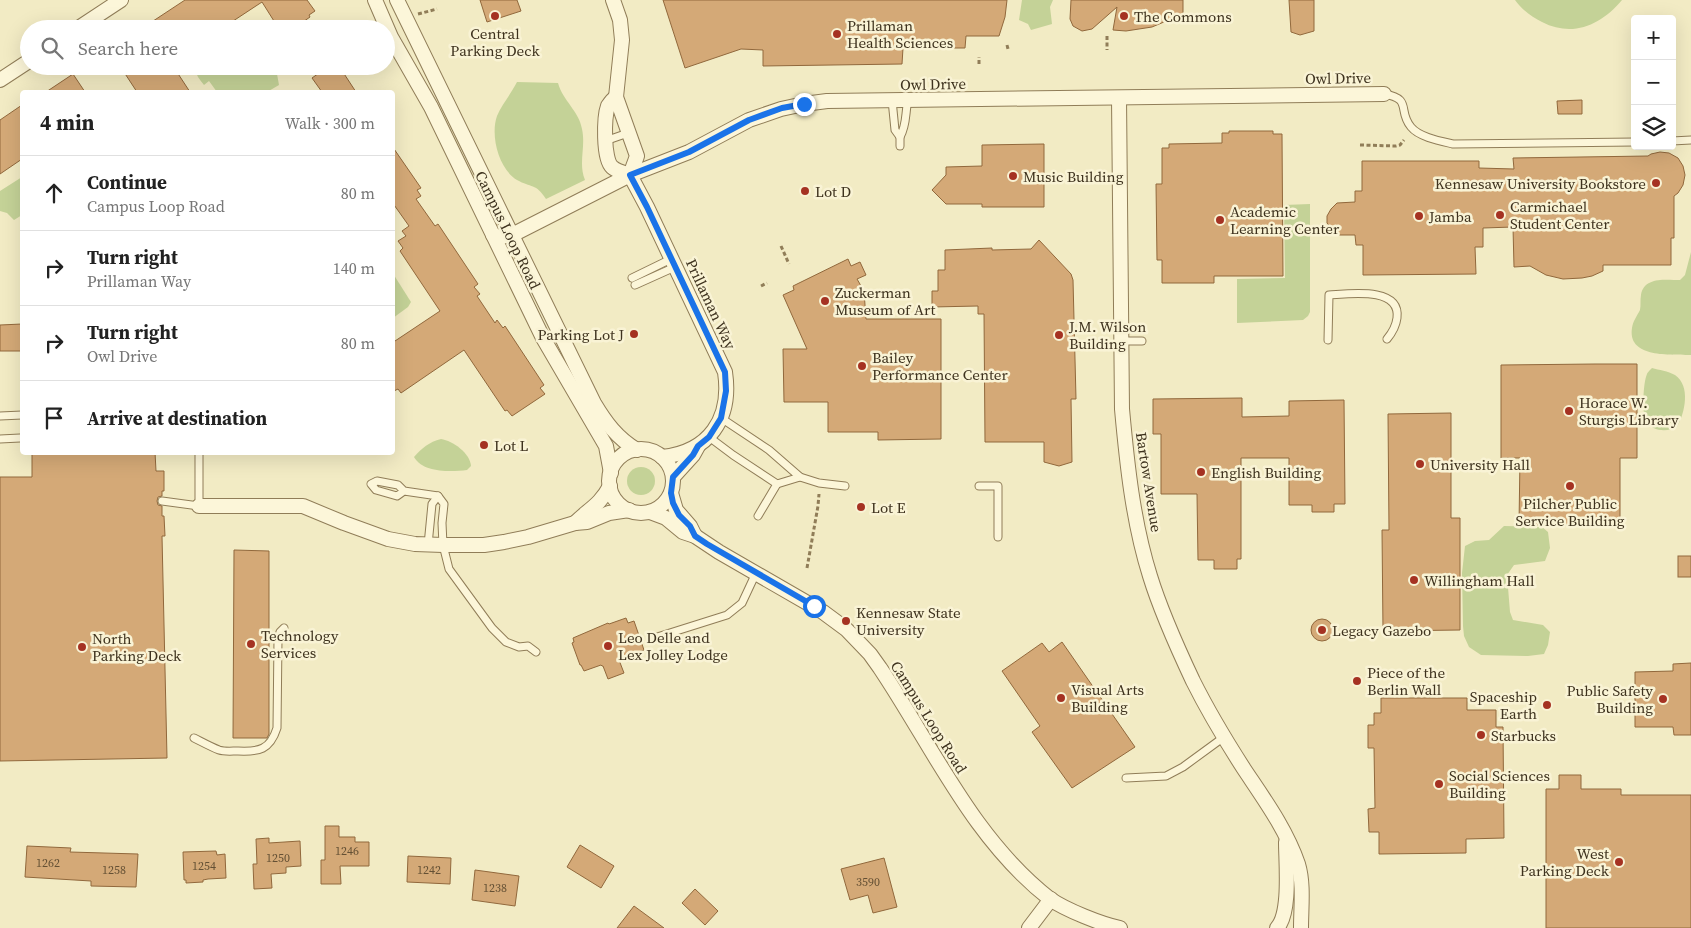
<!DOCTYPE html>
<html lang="en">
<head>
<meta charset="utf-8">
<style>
  :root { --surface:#fff; --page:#f2f2f2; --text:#222; --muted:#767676; --line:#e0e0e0 }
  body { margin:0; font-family:"Source Serif 4",serif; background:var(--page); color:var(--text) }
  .controls { position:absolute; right:15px; top:15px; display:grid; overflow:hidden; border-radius:5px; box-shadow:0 5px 20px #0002 }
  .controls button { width:45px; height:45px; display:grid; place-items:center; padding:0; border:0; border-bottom:1px solid var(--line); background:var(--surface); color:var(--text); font:25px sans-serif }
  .stop { position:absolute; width:15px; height:15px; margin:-11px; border:4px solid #1a73e8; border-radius:50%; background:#fff }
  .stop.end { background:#1a73e8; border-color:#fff; box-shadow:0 1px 5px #0008 }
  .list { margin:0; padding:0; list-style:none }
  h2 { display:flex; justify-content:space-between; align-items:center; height:65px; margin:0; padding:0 20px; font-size:21px }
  h2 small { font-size:16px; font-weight:400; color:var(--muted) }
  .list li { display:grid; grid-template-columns:32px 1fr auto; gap:15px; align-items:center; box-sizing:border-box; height:75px; padding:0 20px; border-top:1px solid var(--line) }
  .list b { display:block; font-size:19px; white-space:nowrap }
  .list p { margin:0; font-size:16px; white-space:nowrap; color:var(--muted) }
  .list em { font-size:16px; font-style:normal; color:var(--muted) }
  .icon { flex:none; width:28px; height:28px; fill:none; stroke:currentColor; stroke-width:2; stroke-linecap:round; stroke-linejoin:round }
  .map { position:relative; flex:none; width:1691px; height:928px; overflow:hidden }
  .search { position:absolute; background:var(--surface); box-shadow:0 5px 20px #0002; left:20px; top:20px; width:375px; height:55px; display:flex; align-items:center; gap:12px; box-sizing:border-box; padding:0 18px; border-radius:28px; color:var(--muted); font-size:19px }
  .panel { position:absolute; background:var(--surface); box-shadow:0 5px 20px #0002; left:20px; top:90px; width:375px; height:365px; border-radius:5px }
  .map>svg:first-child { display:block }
  .green { fill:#c4d297 }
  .building { fill:#d4a977; stroke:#91683c }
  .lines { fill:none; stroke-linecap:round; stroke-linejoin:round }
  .lane-casing { stroke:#907d58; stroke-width:9 }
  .street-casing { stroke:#907d58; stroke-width:16 }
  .path { stroke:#907d58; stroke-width:3; stroke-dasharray:4 2.5; stroke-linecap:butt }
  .lane { stroke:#fcf6d9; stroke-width:7 }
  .street { stroke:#fcf6d9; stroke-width:14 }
  .route { stroke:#1a73e8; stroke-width:6 }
  .poi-dot { fill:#a53222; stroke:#f9f3d5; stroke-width:2 }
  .labels { text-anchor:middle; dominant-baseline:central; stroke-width:5; stroke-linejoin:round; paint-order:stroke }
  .number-label { font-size:12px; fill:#645034 }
  .poi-label { font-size:15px; fill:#3e321e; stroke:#f9f3d5; text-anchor:start }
  .street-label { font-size:15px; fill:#3e321e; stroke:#f9f3d5 }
</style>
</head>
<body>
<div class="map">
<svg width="1691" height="928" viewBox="0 0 1691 928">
  <rect width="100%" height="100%" fill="#f2ebc4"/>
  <g class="green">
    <polygon points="1022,0 1053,0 1050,7 1052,24 1031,30 1028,24 1019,20"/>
    <path d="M1515 0H1622C1601 25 1573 38 1542 22 1532 17 1521 9 1515 0Z"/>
    <path d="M197 66H280L277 74 279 85 267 92H217L209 81 204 85C199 79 196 75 195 68Z"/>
    <path d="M517 82 558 83C563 101 579 111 582 129 586 147 578 163 585 180L546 199C536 183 531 188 517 180 499 169 490 136 497 116 502 104 511 94 517 82Z"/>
    <polygon points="22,177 22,215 14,220 7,213 0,211 0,191"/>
    <polygon points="1310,204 1310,312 1308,316 1303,320 1237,323 1237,279 1285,278 1284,205"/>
    <path d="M1691 252V355C1673 354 1627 359 1632 328 1633 321 1637 316 1640 310 1641 305 1640 300 1641 295 1644 276 1667 280 1680 280L1685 275Z"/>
    <polygon points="392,272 411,302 408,307 393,318"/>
    <path d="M1652 368C1659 370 1668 371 1675 375 1691 386 1685 413 1677 427 1668 432 1652 432 1646 421 1642 413 1643 383 1647 374 1647 373 1651 369 1652 368Z"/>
    <path d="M441 439C453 441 470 453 471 466L467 470C451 472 423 473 414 457 422 448 429 442 441 439Z"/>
    <circle cx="641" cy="481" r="14"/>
    <polygon points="1504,526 1542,527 1548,532 1550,548 1545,561 1514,565 1507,575 1510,612 1513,620 1543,625 1550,632 1548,645 1544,654 1528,656 1481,655 1469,647 1464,636 1463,626 1462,573 1465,546 1475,541 1489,540"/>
  </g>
  <g class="building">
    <polygon points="185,0 307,0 315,11 309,15 310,17 293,29 279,29 262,2 221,29 141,29"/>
    <polygon points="480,0 517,0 521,11 487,22"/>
    <polygon points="663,0 1007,0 1005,17 999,36 966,36 965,48 903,48 902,64 763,66 763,50 741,49 685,68"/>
    <polygon points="1071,0 1183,0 1183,14 1152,27 1126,31 1113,30 1117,7 1092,29 1082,31 1073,26 1070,19"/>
    <polygon points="1289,0 1314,0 1314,31 1300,35 1291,32"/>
    <polygon points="120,66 173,66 190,92 137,92"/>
    <polygon points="329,66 339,66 356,92 322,92 312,78"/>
    <polygon points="73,74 85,92 46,92"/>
    <polygon points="1582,100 1582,114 1558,114 1557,101"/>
    <polygon points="22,105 22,159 0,174 0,120"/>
    <polygon points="1229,131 1273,131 1273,134 1282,134 1283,276 1214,276 1214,283 1162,283 1162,260 1157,260 1156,184 1162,184 1162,148 1169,148 1169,144 1222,143 1222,133 1229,133"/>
    <polygon points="1044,144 1044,207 982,207 982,204 946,204 932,190 946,175 946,167 982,166 982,145"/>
    <polygon points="392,146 421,188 417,190 421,196 416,199 435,226 438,224 478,284 474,287 480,294 477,296 495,323 497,320 503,328 505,326 544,385 540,388 545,394 512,416 507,410 505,411 464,350 401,393 398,389 392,392 392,343 440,311 400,251 403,248 398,241 406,236 402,231 409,226 392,202"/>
    <polygon points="1660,152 1669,153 1678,158 1683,166 1685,175 1683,185 1678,193 1674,196 1674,238 1671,238 1671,265 1603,265 1603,271 1592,276 1582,278 1563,279 1546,275 1530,266 1514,267 1513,227 1483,228 1483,247 1475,247 1476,274 1363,275 1363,245 1356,245 1355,235 1337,235 1327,223 1327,216 1331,209 1337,203 1355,202 1355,191 1362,191 1362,161 1479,161 1479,168 1514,169 1513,158 1648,156 1651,154"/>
    <polygon points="1039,240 1071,274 1073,280 1076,399 1071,399 1072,462 1059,466 1044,462 1044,442 985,442 984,314 978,314 978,306 932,307 932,291 938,291 938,270 945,270 945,250 992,248 992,250 1031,249"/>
    <polygon points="848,259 851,266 860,262 866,275 857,279 864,291 866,319 941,319 941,439 878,440 878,432 828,432 828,402 784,402 783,349 807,349 783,295 794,290 793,286"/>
    <polygon points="22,324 22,351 0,351 0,325"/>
    <polygon points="1595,364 1637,364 1637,458 1620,458 1620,525 1519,525 1520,458 1501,458 1501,365"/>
    <polygon points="1242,398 1242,417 1289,416 1289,401 1344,400 1345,504 1334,504 1334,512 1312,512 1312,505 1289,505 1289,458 1241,458 1241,559 1237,559 1237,569 1214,569 1214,560 1198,560 1197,494 1161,494 1161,434 1153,434 1153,399"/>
    <polygon points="1451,413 1451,518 1460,518 1460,630 1383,631 1382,530 1389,530 1388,414"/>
    <polygon points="32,452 155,452 156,471 164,471 164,491 162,491 162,496 158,497 157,501 158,505 162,506 162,516 164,516 165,536 162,536 167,758 0,761 0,477 32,477"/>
    <polygon points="234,550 269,551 269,734 267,738 233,738"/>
    <rect x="1678" y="556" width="13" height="21"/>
    <polygon points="626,618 628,623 634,621 644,650 620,658 619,660 624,673 608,679 603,666 602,666 601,665 584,671 581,665 580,665 572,643 574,642 573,638 608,623 609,624"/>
    <circle cx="1322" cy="630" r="11"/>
    <polygon points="1062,642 1135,747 1072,788 1032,732 1040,726 1002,671 1042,643 1049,652"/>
    <polygon points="1691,663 1691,735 1674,735 1673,727 1635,727 1635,672 1673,671 1673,664"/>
    <polygon points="1381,698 1467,698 1467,710 1496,710 1496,727 1503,727 1504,838 1466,839 1466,853 1379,854 1379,832 1369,832 1368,809 1375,808 1374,748 1368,748 1368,725 1374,725 1374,713 1381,713"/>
    <polygon points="1559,775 1581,775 1581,789 1621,789 1621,795 1691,795 1691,928 1546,928 1546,789 1559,789"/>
    <polygon points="325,826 339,826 339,837 355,837 355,842 369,842 369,866 340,866 341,884 321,884 321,860 325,860"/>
    <polygon points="269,838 269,843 300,841 301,866 286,867 286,873 271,874 272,888 254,889 253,864 257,864 256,839"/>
    <polygon points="580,845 614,866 601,888 567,867"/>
    <polygon points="27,846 71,848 70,852 138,854 136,887 91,886 91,881 25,877"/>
    <polygon points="216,851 217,855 225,854 226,878 208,879 203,880 203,882 186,883 186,880 184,880 183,852"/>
    <polygon points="408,856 451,858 450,884 407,882"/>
    <polygon points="884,858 897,907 873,913 868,895 850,900 841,869"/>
    <polygon points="475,870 519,876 515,906 472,900"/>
    <polygon points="695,889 718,911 705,925 682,903"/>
    <polygon points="634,906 664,928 617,928"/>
  </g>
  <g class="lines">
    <g class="lane-casing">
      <g id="lane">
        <path d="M1384 94C1413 99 1397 110 1411 127 1419 137 1440 141 1453 144L1635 142"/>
        <path d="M892 100 895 130 900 137C907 125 905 113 908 100"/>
        <polyline points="605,141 628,133"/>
        <polyline points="1672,141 1691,140"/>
        <polyline points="900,146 900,137"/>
        <polyline points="632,278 671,259"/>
        <polyline points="635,285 675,267"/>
        <path d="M1328 340 1329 295C1348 294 1401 286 1397 318 1396 326 1392 333 1387 339"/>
        <polyline points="1121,341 1142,341"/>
        <polyline points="0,416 22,415"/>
        <polyline points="721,418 769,450 800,477 819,483 845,486"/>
        <polyline points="709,437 733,455 777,484 758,516"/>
        <polyline points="0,439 20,438"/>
        <polyline points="777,484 800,477"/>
        <polyline points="979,486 998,486 998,537"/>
        <polyline points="404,491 397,496 376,490 371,484 377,481 398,485 404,491 438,496 444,504 442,523 443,545 449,569 492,628 506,642 519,647 528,646 536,652"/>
        <polyline points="162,501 199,506 199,452"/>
        <polyline points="428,545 432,504 438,496"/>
        <polyline points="654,638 727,615 742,603 756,573"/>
        <path d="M194 738C202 742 211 747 219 750 225 752 232 751 238 751 259 752 270 750 277 728L278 639 280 632 284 628"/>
        <polyline points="1126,778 1166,776 1183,767 1224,737"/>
      </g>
    </g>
    <g class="street-casing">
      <g id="street">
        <polyline points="375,0 391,37 431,107 543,338 606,446 611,473"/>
        <path d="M397 0 594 403C606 423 617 438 637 450"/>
        <polyline points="613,0 620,20 622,40 616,97 637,156 630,175"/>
        <polyline points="77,29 121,0"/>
        <polyline points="0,80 29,61"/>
        <path d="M616 97C613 99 610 103 608 106 604 117 603 159 612 167 616 171 624 173 630 175"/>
        <path d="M1119 98 1122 409C1127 464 1133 522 1150 576 1161 612 1177 647 1193 681 1208 711 1226 741 1244 769 1264 799 1286 829 1298 864 1304 884 1301 908 1301 928"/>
        <path d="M630 175 647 207 725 372C732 419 709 452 662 457"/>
        <polyline points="493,235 500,237 512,235 630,175 689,152 749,120 781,109 804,104 827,101 1384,94"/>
        <circle cx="641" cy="481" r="32"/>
        <polyline points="673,477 693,455 698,446"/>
        <polyline points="671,493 676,510 690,526 695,536"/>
        <polyline points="199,506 303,506 344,523 388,539 415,544 443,545 484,545 504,542 528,537 575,523 587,522 609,513 629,510"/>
        <path d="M650 512 666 518 683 532 695 536 719 552 823 612 846 629 870 654 880 668C933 747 973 839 1050 899 1066 910 1101 924 1120 928"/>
        <path d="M575 523C589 509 600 505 610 486"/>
        <polyline points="1029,928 1051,899"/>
        <path d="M1277 928C1291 913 1286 863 1286 842"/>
      </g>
    </g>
    <g class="path">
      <polyline points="418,14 437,9"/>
      <polyline points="1107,36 1107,50"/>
      <polyline points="1007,45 1008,49"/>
      <polyline points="979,64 979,57"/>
      <polyline points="1360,145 1396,146 1400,145 1404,140"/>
      <polyline points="781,246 789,264"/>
      <polyline points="761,286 767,283"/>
      <polyline points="807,568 818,506 819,494"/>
    </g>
    <use href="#lane" class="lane"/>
    <use href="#street" class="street"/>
  </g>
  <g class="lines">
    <polyline class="route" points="804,104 782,108 749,120 689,152 630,175 647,207 725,372 726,391 721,418 709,437 698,446 693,455 673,477 671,493 673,503 679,515 690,526 695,536 707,544 814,606"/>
  </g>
  <g class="poi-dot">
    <circle cx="495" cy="16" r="5"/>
    <circle cx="1124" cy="16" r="5"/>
    <circle cx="837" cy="34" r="5"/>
    <circle cx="1013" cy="176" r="5"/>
    <circle cx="1656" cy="183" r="5"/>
    <circle cx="805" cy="191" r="5"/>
    <circle cx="1500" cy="215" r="5"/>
    <circle cx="1419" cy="216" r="5"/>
    <circle cx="1220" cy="220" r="5"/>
    <circle cx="825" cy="301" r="5"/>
    <circle cx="634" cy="334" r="5"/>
    <circle cx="1059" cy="335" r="5"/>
    <circle cx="862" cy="366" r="5"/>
    <circle cx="1569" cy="411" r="5"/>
    <circle cx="484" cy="445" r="5"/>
    <circle cx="1420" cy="464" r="5"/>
    <circle cx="1201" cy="472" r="5"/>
    <circle cx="1570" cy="486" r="5"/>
    <circle cx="861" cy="507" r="5"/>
    <circle cx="1414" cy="580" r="5"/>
    <circle cx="846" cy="621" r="5"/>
    <circle cx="1322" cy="630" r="5"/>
    <circle cx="251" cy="644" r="5"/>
    <circle cx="608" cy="646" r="5"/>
    <circle cx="82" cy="647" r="5"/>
    <circle cx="1357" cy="681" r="5"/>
    <circle cx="1061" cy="698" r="5"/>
    <circle cx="1663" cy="699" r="5"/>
    <circle cx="1547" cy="705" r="5"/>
    <circle cx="1481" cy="735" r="5"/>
    <circle cx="1439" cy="784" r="5"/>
    <circle cx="1619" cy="862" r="5"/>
  </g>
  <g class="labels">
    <g class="number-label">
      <text x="347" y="851">1246</text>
      <text x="278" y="858">1250</text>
      <text x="48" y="863">1262</text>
      <text x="204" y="866">1254</text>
      <text x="114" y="870">1258</text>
      <text x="429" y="870">1242</text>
      <text x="868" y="882">3590</text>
      <text x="495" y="888">1238</text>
    </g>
    <g class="poi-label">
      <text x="1134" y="16">The Commons</text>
      <text x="847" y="25">Prillaman<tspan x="847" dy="17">Health Sciences</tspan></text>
      <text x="495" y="33" text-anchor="middle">Central<tspan x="495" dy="17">Parking Deck</tspan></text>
      <text x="1023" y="176">Music Building</text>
      <text x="1646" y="183" text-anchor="end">Kennesaw University Bookstore</text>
      <text x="815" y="191">Lot D</text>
      <text x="1510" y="206">Carmichael<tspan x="1510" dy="17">Student Center</tspan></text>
      <text x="1230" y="211">Academic<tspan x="1230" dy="17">Learning Center</tspan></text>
      <text x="1429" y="216">Jamba</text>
      <text x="835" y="292">Zuckerman<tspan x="835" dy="17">Museum of Art</tspan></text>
      <text x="1069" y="326">J.M. Wilson<tspan x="1069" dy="17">Building</tspan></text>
      <text x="624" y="334" text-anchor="end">Parking Lot J</text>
      <text x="872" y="357">Bailey<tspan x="872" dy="17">Performance Center</tspan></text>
      <text x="1579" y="402">Horace W.<tspan x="1579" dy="17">Sturgis Library</tspan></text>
      <text x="494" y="445">Lot L</text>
      <text x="1430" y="464">University Hall</text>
      <text x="1211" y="472">English Building</text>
      <text x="1570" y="503" text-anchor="middle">Pilcher Public<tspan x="1570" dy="17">Service Building</tspan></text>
      <text x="871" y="507">Lot E</text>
      <text x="1424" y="580">Willingham Hall</text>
      <text x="856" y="612">Kennesaw State<tspan x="856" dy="17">University</tspan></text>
      <text x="1332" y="630">Legacy Gazebo</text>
      <text x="261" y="635">Technology<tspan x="261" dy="17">Services</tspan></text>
      <text x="618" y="637">Leo Delle and<tspan x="618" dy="17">Lex Jolley Lodge</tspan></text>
      <text x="92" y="638">North<tspan x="92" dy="17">Parking Deck</tspan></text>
      <text x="1367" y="672">Piece of the<tspan x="1367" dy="17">Berlin Wall</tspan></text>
      <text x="1071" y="689">Visual Arts<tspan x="1071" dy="17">Building</tspan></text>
      <text x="1653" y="690" text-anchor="end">Public Safety<tspan x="1653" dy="17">Building</tspan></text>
      <text x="1537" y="696" text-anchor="end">Spaceship<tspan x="1537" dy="17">Earth</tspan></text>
      <text x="1491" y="735">Starbucks</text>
      <text x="1449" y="775">Social Sciences<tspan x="1449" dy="17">Building</tspan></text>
      <text x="1609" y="853" text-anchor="end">West<tspan x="1609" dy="17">Parking Deck</tspan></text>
    </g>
    <g class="street-label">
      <text transform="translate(1338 78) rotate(-1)">Owl Drive</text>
      <text transform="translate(933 84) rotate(-1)">Owl Drive</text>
      <text transform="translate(508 230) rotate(64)">Campus Loop Road</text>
      <text transform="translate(711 304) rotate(65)">Prillaman Way</text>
      <text transform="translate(1149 482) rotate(81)">Bartow Avenue</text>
      <text transform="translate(929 717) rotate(58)">Campus Loop Road</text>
    </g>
  </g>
</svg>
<div class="controls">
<button>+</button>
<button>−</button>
<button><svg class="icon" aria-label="layers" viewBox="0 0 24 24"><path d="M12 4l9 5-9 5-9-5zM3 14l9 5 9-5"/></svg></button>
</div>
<div class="stop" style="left:814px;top:606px"></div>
<div class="stop end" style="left:804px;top:104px"></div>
<div class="search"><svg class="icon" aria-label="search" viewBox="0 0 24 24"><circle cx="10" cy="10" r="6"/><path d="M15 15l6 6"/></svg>Search here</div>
<section class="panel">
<h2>4 min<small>Walk · 300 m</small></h2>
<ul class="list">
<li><svg class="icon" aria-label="ahead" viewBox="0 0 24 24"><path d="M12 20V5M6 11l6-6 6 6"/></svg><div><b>Continue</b><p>Campus Loop Road</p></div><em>80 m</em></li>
<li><svg class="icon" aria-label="right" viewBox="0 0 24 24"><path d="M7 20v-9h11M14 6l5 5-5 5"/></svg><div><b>Turn right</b><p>Prillaman Way</p></div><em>140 m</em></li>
<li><svg class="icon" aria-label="right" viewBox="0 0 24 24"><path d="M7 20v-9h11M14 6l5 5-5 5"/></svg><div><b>Turn right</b><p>Owl Drive</p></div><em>80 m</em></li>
<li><svg class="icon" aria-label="arrive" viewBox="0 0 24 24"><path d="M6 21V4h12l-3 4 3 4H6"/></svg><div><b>Arrive at destination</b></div></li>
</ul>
</section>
</div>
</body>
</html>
